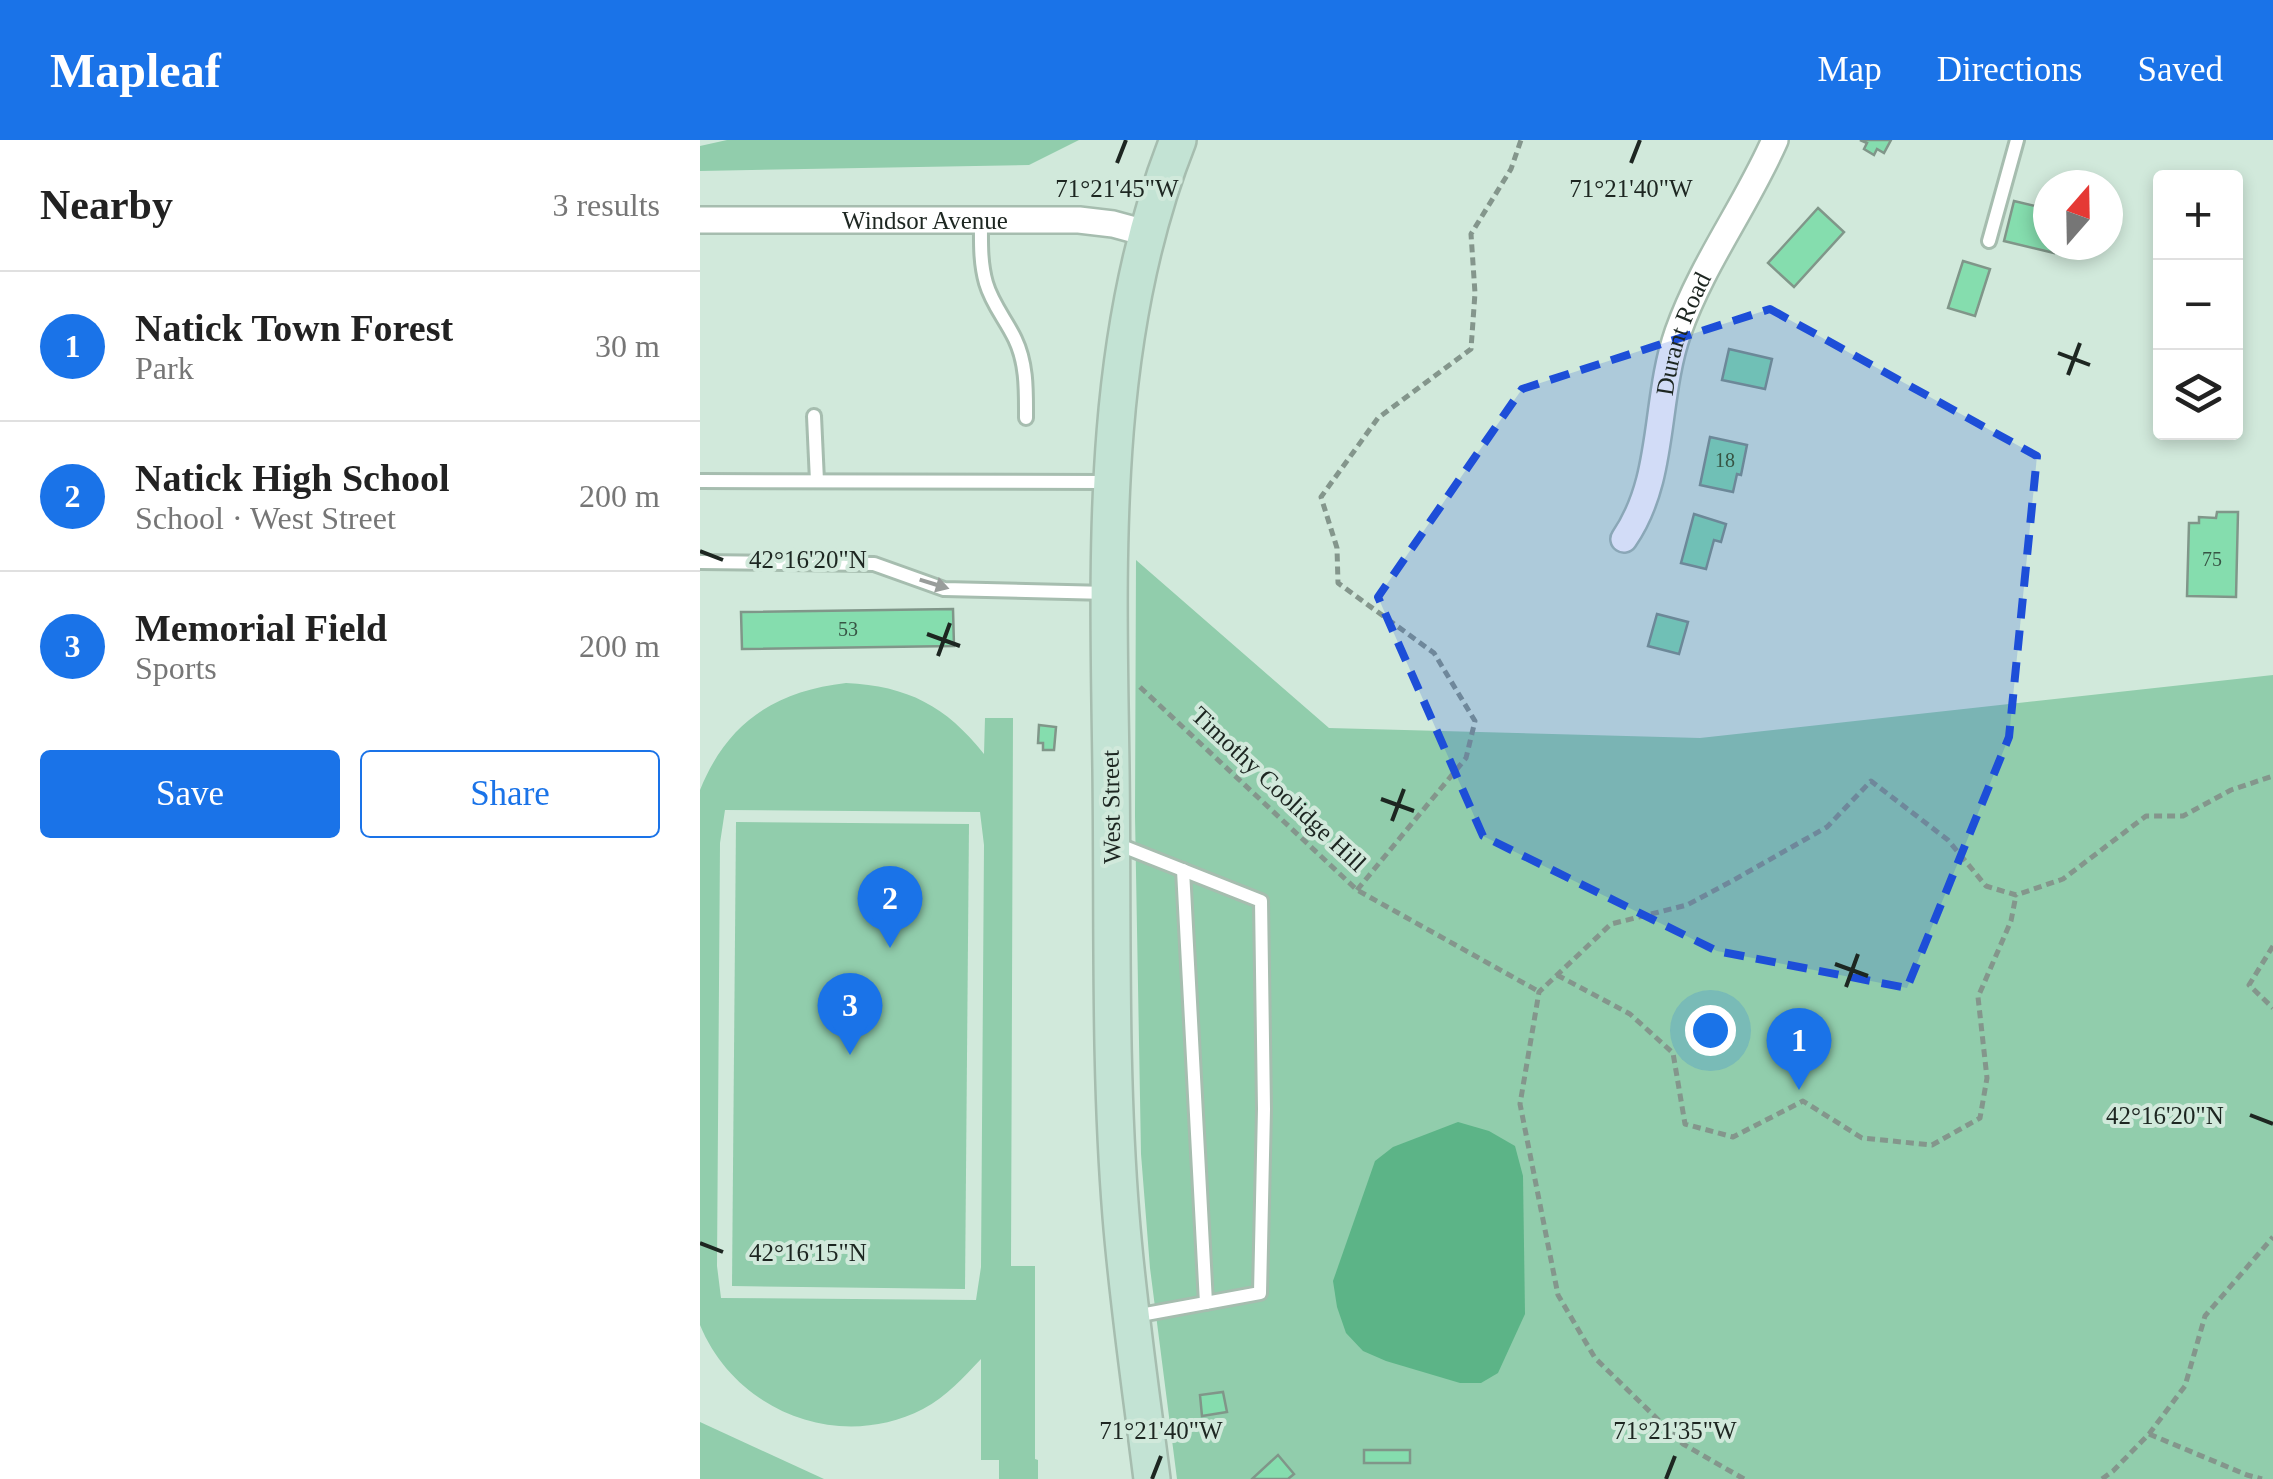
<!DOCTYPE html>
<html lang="en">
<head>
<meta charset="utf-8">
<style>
  :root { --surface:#fff; --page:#f6f6f6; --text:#222; --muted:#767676; --line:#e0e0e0; --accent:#1a73e8 }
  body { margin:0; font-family:Georgia,serif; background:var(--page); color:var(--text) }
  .controls { position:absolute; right:30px; top:30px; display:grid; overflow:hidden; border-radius:10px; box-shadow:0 5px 15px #0003 }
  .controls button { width:90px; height:90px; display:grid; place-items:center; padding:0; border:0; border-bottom:2px solid var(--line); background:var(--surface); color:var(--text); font:50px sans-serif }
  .compass { position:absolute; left:1333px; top:30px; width:90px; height:90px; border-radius:50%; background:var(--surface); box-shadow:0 5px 15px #0003; rotate:20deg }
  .you { position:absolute; left:1010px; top:890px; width:35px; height:35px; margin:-25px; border:8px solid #fff; border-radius:50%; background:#1a73e8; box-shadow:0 0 0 15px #1a73e833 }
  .badge { display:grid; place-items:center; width:65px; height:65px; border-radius:50%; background:var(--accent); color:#fff; font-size:32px; font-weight:700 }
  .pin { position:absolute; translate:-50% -82px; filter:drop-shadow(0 2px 5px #0008) }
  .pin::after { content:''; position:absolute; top:52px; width:35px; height:30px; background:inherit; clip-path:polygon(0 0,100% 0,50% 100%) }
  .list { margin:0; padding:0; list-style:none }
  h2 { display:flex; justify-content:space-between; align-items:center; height:130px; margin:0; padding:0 40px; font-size:42px }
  h2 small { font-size:32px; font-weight:400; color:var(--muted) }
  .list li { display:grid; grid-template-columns:65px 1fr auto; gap:30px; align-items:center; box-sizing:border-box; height:150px; padding:0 40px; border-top:2px solid var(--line) }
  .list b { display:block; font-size:38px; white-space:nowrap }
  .list p { margin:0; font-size:32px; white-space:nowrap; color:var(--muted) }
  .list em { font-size:32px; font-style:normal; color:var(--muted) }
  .actions { display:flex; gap:20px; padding:30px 40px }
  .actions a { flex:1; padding:22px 0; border:2px solid var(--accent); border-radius:10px; text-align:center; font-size:35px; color:var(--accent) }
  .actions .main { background:var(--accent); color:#fff }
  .icon { flex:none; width:55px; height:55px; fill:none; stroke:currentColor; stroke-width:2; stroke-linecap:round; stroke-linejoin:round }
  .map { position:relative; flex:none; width:1573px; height:1339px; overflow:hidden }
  header { display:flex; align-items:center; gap:60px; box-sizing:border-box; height:140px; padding:0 50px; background:var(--accent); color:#fff }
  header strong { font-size:48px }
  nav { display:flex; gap:55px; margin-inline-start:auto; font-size:35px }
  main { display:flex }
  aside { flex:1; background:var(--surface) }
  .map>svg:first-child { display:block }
  .green { fill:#91cdac; fill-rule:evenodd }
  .water { fill:#5cb487 }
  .building { fill:#85ddae; stroke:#809689; stroke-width:2.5 }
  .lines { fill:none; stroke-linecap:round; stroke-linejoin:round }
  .lane-casing { stroke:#a6bdaf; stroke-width:18 }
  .street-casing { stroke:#a6bdaf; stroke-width:30 }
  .secondary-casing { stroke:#a6bdaf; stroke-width:40 }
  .path { stroke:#84968c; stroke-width:5; stroke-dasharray:8 5; stroke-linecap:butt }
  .lane { stroke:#fff; stroke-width:12 }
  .street { stroke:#fff; stroke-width:25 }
  .secondary { stroke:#c3e3d4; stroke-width:35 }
  .oneway { fill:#999d9b }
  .marked { fill:#1d4ed8; fill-opacity:0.2; stroke:#1d4ed8; stroke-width:8; stroke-dasharray:20 12; stroke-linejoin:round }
  .ticks { fill:none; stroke:#1d2621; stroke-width:4 }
  .labels { text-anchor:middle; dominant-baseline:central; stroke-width:8; stroke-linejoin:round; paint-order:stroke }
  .number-label { font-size:20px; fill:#375444 }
  .street-label { font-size:25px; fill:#1d2621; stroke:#d1e9db }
  .ticks-label { font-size:25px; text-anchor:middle; fill:#1d2621; stroke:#d1e9db; stroke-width:8; stroke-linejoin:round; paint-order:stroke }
</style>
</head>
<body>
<header>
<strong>Mapleaf</strong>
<nav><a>Map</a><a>Directions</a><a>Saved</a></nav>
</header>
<main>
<aside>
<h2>Nearby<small>3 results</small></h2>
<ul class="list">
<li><span class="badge">1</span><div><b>Natick Town Forest</b><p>Park</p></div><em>30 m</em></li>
<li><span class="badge">2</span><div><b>Natick High School</b><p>School · West Street</p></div><em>200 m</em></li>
<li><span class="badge">3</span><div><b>Memorial Field</b><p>Sports</p></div><em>200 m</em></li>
</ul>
<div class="actions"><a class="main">Save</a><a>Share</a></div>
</aside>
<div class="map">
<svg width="1573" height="1339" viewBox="0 0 1573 1339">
  <rect width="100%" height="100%" fill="#d1e9db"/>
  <g class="green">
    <polygon points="27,0 379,0 329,25 0,31 0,6"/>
    <polygon points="436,420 629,588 1000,598 1573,535 1573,1339 477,1339 450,1128 441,1014 435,676"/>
    <path d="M146 543C208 546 246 566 284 614L285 578H313L311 1126H335V1319L338 1320V1339H299V1320H281V1219C263 1238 247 1256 223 1269 139 1312 36 1272 0 1185V650C27 583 75 551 146 543ZM25 670 280 672 284 705 281 1127 276 1160 21 1158 17 1126 20 703Z"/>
    <polygon points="36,682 269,684 265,1149 32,1146"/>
    <polygon points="0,1282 124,1339 0,1339"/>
  </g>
  <polygon class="water" points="758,982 789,991 815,1006 823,1036 825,1174 798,1233 781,1243 760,1243 686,1221 663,1211 646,1193 637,1167 633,1141 675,1021 693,1007"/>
  <g class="building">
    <polygon points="1160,0 1191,0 1184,13 1177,9 1174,15 1164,9 1167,3"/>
    <polygon points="1314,61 1348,69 1348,105 1356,105 1354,113 1304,101"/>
    <polygon points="1118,68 1144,92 1094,147 1068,123"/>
    <polygon points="1263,121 1290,129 1275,176 1248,168"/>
    <polygon points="1029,209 1072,219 1065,249 1022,240"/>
    <polygon points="1010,297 1047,305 1041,335 1037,334 1033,352 1000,345"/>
    <polygon points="1517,372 1538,372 1536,457 1487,456 1489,383 1499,383 1499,377 1516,378"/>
    <polygon points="994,374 1026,384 1021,402 1014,400 1006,429 981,423"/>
    <polygon points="253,469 254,506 42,509 41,472"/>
    <polygon points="957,474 988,482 979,514 948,506"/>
    <polygon points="339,585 356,587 354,610 343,610 343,603 338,603"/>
    <polygon points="523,1252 527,1272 502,1276 500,1255"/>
    <rect x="664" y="1310" width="46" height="13"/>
    <polygon points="578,1315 594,1334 588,1339 552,1339"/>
  </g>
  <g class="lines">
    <g class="lane-casing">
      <g id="lane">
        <path d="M281 79C281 101 280 122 286 143 292 164 306 180 315 199 327 224 326 251 326 278"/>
        <polyline points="1289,101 1317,0"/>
        <polyline points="114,276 117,341"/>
        <polyline points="0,341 407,342"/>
        <polyline points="0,422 174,424 244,449 408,453"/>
        <polyline points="417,704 561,761 564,969 560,1153 435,1176"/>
        <polyline points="483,730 506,1163"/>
      </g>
    </g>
    <g class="street-casing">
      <g id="street">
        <path id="s1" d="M0 80H379L413 84 446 93"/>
        <path id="s2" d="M924 399C966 338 954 261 978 192 1002 124 1046 66 1075 0"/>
      </g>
    </g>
    <g class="secondary-casing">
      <path id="secondary" d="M452 1339C441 1251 428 1164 421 1076 409 927 413 777 411 629 408 419 399 199 478 0"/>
    </g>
    <g class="path">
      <polyline points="440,547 657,750 838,851"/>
      <polyline points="657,750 766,618 775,581 734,513 638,443 637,408 621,357 678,278 771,209 775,153 771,94 811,29 821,0"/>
      <polyline points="1573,806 1549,845 1573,868"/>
      <polyline points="857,835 930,874 973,913 985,984 1033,997 1103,961 1162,998 1232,1005 1280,978 1287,938 1278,857 1311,781 1316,755"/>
      <polyline points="1449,1294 1547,1335 1562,1339"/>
      <polyline points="1044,1339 983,1304 895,1218 858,1155 820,964 839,852 911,784 987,765 1032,741 1127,687 1171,641 1248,700 1286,746 1316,755 1363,739 1446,676 1483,676 1531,650 1573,636"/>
      <polyline points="1402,1339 1413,1331 1449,1294 1485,1246 1505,1176 1573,1097"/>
    </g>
    <use href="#lane" class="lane"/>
    <use href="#street" class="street"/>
    <use href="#secondary" class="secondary"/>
  </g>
  <defs><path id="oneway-solid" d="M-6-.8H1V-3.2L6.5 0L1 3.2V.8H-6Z" transform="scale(2.5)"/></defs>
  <use class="oneway" href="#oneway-solid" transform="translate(234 444) rotate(17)"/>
  <path class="marked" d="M1070 169 1337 316 1309 597 1207 848 1017 811 783 696 678 457 822 249Z"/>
  <path class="ticks" d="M417 23 426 0M931 23 940 0M1358 213 1390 225M1368 235 1380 203M0 411 23 420M227 494 260 506M238 516 250 483M681 659 714 671M692 681 704 649M1135 824 1168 836M1146 847 1158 814M1550 975 1573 984M0 1103 23 1112M452 1339 461 1316M966 1339 975 1316"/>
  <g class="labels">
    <g class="number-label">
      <text x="1025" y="320">18</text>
      <text x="1512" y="419">75</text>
      <text x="148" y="489">53</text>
    </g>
    <g class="street-label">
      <text stroke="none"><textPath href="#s1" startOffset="225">Windsor Avenue</textPath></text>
      <text stroke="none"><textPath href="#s2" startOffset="215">Durant Road</textPath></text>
      <text transform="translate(579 649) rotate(43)">Timothy Coolidge Hill</text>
      <text transform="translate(411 667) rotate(-91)">West Street</text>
    </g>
  </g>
  <g class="ticks-label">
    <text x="417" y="57">71°21'45"W</text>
    <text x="931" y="57">71°21'40"W</text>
    <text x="108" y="428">42°16'20"N</text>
    <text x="1465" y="984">42°16'20"N</text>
    <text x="108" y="1121">42°16'15"N</text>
    <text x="461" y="1299">71°21'40"W</text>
    <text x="975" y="1299">71°21'35"W</text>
  </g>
</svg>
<div class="controls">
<button>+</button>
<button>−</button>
<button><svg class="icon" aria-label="layers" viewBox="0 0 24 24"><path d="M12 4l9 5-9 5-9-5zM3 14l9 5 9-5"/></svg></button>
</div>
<svg class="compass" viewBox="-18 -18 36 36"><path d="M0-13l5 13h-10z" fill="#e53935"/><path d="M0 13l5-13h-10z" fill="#767676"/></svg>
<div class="you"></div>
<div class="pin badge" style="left:1099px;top:950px">1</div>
<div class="pin badge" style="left:190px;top:808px">2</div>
<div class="pin badge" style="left:150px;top:915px">3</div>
</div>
</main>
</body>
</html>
